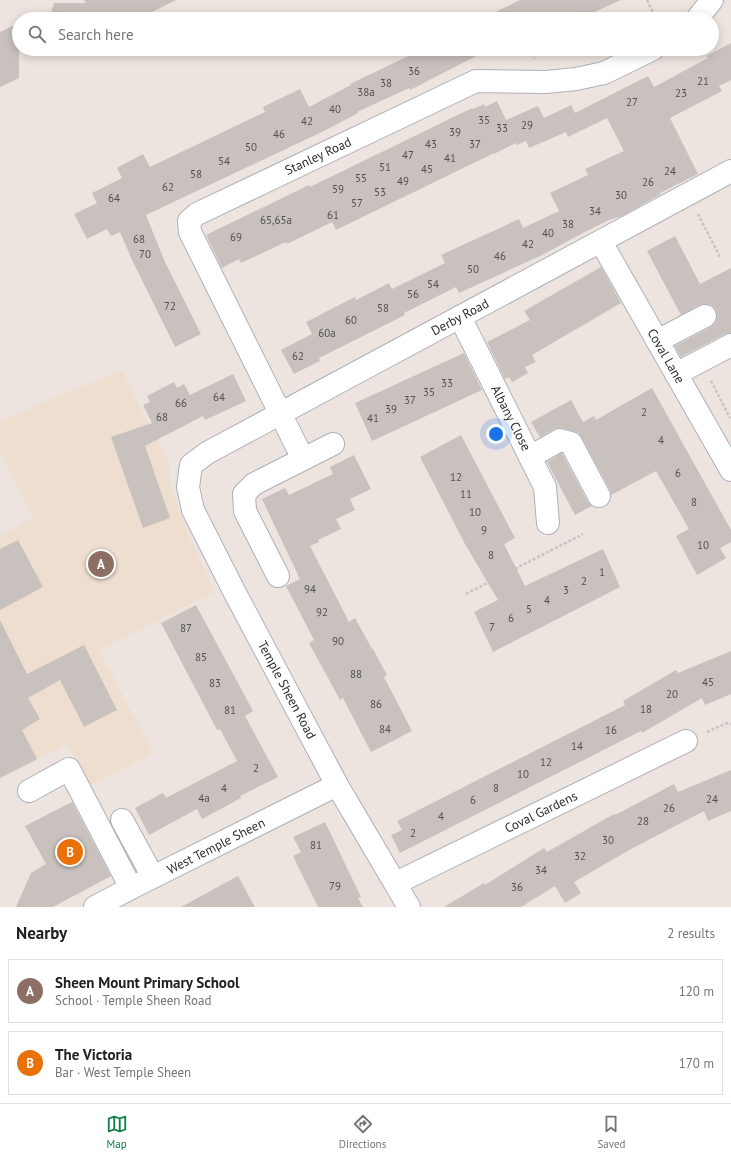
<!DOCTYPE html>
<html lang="en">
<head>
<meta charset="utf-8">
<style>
  :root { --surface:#fff; --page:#f6f6f6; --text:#202124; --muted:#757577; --line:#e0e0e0; --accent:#0b8043 }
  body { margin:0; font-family:"PT Sans",sans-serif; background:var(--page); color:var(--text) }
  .you { position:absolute; left:496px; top:434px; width:14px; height:14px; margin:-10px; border:3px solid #fff; border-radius:50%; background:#1a73e8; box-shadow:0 0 0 6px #1a73e833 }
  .badge { display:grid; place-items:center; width:26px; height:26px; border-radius:50%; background:var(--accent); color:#fff; font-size:13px; font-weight:700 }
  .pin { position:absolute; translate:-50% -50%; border:2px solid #fff; box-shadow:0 1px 4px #0006 }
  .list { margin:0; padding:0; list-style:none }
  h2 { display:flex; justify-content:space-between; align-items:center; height:52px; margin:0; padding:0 16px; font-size:17px }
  h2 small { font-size:13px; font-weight:400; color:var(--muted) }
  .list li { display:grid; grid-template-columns:26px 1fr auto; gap:12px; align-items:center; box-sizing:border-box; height:64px; margin:0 8px 8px; padding:0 8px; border:1px solid var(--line); border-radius:0px }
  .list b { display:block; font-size:15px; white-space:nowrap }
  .list p { margin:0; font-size:13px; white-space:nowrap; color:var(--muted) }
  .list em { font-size:13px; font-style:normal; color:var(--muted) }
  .icon { flex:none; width:22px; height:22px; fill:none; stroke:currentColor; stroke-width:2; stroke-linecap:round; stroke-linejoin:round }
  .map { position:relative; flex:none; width:731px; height:907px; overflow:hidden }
  .search { position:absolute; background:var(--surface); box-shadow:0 2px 10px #0003; left:12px; right:12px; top:12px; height:44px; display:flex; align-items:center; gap:10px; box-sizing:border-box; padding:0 14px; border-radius:22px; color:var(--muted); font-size:15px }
  .sheet { height:196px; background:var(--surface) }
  nav { display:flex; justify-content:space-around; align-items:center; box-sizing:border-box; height:56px; border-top:1px solid var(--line); background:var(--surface); font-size:11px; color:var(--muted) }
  nav a { display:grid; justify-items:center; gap:2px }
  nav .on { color:var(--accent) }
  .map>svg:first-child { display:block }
  .education { fill:#edded0 }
  .building { fill:#c8c1be }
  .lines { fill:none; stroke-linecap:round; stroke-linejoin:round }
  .minor-casing { stroke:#acb0b7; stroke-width:24 }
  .path { stroke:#c4c4c4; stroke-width:2.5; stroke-dasharray:3 2; stroke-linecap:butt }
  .minor { stroke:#fff; stroke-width:22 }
  .labels { text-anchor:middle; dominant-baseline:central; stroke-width:4; stroke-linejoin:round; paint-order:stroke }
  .number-label { font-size:11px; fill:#535150 }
  .street-label { font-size:13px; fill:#2c2c2c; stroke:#fff }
</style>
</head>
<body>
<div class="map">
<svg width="731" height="907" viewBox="0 0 731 907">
  <rect width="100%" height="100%" fill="#ede4df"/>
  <polygon class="education" points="121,370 170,465 169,469 171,487 187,532 215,592 99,650 153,753 90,786 67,744 0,780 0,535 33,518 0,451 0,421"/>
  <g class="building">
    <polygon points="84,0 176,0 138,19 51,19 50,17 54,3 86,3"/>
    <polygon points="520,0 621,0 579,19 482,19"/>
    <polygon points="19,23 19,78 0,87 0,32"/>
    <polygon points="731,43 731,80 719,86 722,91 670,118 698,174 660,193 661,194 622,216 609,220 581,234 542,255 459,293 456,287 404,313 405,315 319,358 320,361 294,374 281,350 312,334 306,322 355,297 356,300 389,283 392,289 445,263 441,255 519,219 523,228 559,211 550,193 588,175 585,169 624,151 607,118 568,137 566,132 529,148 526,141 517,145 516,143 494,154 494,153 336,230 332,222 287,244 286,242 241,263 239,259 222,268 206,235 309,185 310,187 472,108 473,109 484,104 485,107 497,101 506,120 538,106 544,118 571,105 575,113 648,76 654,87 708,58 707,56"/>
    <polygon points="423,49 490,49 410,90 409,88 357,112 358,113 324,131 146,215 165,262 201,334 175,347 132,260 120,232 111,236 107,229 87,239 74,214 97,203 92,193 122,178 117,168 143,154 150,167 265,112 263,107 300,89 309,107 351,85 350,84"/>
    <polygon points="675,236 700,284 731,268 731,333 725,334 681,357 675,346 711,327 716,322 717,316 716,310 711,305 706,304 699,305 681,315 647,251"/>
    <polygon points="601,267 621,303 532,355 536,362 525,367 528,373 512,382 509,377 505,379 487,342 530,320 524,311"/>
    <polygon points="464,353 482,390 372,441 355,403"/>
    <polygon points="233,374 246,401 205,420 203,416 145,446 170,518 143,528 111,437 152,423 143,405 150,402 147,396 174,382 177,388 184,384 190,395"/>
    <polygon points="652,388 731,530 731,542 720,548 726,558 697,575 676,536 689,529 656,471 611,495 610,490 579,433 563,428 554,429 540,437 531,422 571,400 583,422 594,416 596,420"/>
    <polygon points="461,435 515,538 504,544 525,586 603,549 620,587 493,652 474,612 498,600 465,544 420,457"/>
    <polygon points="562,453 588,502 592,506 575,515 547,462"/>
    <polygon points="354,455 371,489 350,499 355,510 336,519 341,529 318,540 319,542 310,546 349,622 355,618 372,649 373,649 387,675 384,677 412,731 371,752 343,698 340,700 309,643 314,640 286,586 300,579 262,499 285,488 289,495 333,474 330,467"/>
    <polygon points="18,540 43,587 0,610 0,549"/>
    <polygon points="196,605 253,711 245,716 278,777 240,796 241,798 202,819 197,809 149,835 135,808 163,793 166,798 237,761 220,729 217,730 161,623"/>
    <polygon points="0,620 27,674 84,645 117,710 84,727 60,680 28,698 40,719 22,730 37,759 0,778"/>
    <polygon points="731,651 731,694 705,705 702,698 642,733 641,731 400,853 391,835 402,830 397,821 625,705 623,701 676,670 678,673"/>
    <polygon points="731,770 731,811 708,821 704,811 631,849 574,882 581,893 565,903 555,886 521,907 444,907 484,883 485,885 544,848 547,852 614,814 615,815 674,784 678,792"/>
    <polygon points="72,802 111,876 53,907 16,907 31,873 46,864 25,826"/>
    <polygon points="325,822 361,897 358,898 363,907 318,907 293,856 301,852 293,837"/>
    <polygon points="238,876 255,907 181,907"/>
  </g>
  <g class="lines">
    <g class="minor-casing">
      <g id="minor">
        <polyline points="697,19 712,0"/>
        <polyline points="601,242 731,470"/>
        <polyline points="460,317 545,487 548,523"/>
        <polyline points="657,341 705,316"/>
        <polyline points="676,374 731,345"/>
        <polyline points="530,457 560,440 571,443 599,496"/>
        <polyline points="303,459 190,232 189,221 197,214 476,81 546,82 576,79 604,73 653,49"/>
        <polyline points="278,576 245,511 244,494 254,484 333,444"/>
        <polyline points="29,791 69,769 131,888"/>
        <polyline points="122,820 153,877"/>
        <polyline points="396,883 686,741"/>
        <polyline points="95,907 131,888 337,785"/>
        <polyline points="409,907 337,785 235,593 193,510 188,487 191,465 207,453 731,171"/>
      </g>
    </g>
    <g class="path">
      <polyline points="575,0 585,19"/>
      <polyline points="647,0 656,19"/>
      <polyline points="530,49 535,59"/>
      <polyline points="698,214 720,257"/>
      <polyline points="711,381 730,418"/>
      <polyline points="466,594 583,534"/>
      <polyline points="707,732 727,723 731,724"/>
    </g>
    <use href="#minor" class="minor"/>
  </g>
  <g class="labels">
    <g class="number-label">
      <text x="414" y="71">36</text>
      <text x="703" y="81">21</text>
      <text x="386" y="83">38</text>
      <text x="366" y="92">38a</text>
      <text x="681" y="93">23</text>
      <text x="632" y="102">27</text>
      <text x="335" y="109">40</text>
      <text x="484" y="120">35</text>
      <text x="307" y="121">42</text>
      <text x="527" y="125">29</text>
      <text x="502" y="128">33</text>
      <text x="455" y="132">39</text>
      <text x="279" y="134">46</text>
      <text x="431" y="144">43</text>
      <text x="475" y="144">37</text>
      <text x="251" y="147">50</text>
      <text x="408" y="155">47</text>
      <text x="450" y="158">41</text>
      <text x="224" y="161">54</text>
      <text x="385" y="167">51</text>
      <text x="427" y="169">45</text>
      <text x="670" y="171">24</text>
      <text x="196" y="174">58</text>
      <text x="361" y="178">55</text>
      <text x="403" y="181">49</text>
      <text x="648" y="182">26</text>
      <text x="168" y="187">62</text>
      <text x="338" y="189">59</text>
      <text x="380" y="192">53</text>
      <text x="621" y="195">30</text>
      <text x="114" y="198">64</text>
      <text x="357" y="203">57</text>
      <text x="595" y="211">34</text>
      <text x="333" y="215">61</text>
      <text x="276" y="220">65,65a</text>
      <text x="568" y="224">38</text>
      <text x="548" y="233">40</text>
      <text x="236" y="237">69</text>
      <text x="139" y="239">68</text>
      <text x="528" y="244">42</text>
      <text x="145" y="254">70</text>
      <text x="500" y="256">46</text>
      <text x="473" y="269">50</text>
      <text x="433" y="284">54</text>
      <text x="413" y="294">56</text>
      <text x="170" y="306">72</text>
      <text x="383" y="308">58</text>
      <text x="351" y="320">60</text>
      <text x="327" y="333">60a</text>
      <text x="298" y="356">62</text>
      <text x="447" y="383">33</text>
      <text x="429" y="392">35</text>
      <text x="219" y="397">64</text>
      <text x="410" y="400">37</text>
      <text x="181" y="403">66</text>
      <text x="391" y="409">39</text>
      <text x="644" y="412">2</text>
      <text x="162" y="417">68</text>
      <text x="373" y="418">41</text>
      <text x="661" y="440">4</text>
      <text x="678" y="473">6</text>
      <text x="456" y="477">12</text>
      <text x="466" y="494">11</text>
      <text x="694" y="502">8</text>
      <text x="475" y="512">10</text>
      <text x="484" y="530">9</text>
      <text x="703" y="545">10</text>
      <text x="491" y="555">8</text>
      <text x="602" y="572">1</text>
      <text x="584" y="581">2</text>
      <text x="310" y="589">94</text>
      <text x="566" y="590">3</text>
      <text x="547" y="600">4</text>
      <text x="529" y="609">5</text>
      <text x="322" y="612">92</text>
      <text x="511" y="618">6</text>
      <text x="492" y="627">7</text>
      <text x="186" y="628">87</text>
      <text x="338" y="641">90</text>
      <text x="201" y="657">85</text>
      <text x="356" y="674">88</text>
      <text x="708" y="682">45</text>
      <text x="215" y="683">83</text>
      <text x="672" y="694">20</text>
      <text x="376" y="704">86</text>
      <text x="646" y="709">18</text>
      <text x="230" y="710">81</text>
      <text x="385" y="729">84</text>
      <text x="611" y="730">16</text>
      <text x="577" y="746">14</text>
      <text x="546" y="762">12</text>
      <text x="256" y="768">2</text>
      <text x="523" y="774">10</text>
      <text x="224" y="788">4</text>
      <text x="496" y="788">8</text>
      <text x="204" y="798">4a</text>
      <text x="712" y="799">24</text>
      <text x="473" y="800">6</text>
      <text x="669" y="808">26</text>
      <text x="441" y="816">4</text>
      <text x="643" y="821">28</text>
      <text x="413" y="833">2</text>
      <text x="608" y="840">30</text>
      <text x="316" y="845">81</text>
      <text x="580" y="856">32</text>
      <text x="541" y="870">34</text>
      <text x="335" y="886">79</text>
      <text x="517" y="887">36</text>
    </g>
    <g class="street-label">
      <text transform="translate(318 156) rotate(-25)">Stanley Road</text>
      <text transform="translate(460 317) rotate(-28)">Derby Road</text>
      <text transform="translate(666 356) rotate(60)">Coval Lane</text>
      <text transform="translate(511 418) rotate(63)">Albany Close</text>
      <text transform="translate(287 690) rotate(62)">Temple Sheen Road</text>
      <text transform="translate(541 812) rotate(-26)">Coval Gardens</text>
      <text transform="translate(216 846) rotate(-27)">West Temple Sheen</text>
    </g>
  </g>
</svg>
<div class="you"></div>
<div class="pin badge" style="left:101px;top:564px;background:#8d6e63">A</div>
<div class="pin badge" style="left:70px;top:852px;background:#e8710a">B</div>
<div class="search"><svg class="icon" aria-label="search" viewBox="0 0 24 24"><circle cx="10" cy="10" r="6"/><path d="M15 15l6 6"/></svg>Search here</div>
</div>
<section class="sheet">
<h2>Nearby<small>2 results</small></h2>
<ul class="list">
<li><span class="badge" style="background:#8d6e63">A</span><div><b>Sheen Mount Primary School</b><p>School · Temple Sheen Road</p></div><em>120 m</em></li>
<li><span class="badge" style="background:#e8710a">B</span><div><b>The Victoria</b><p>Bar · West Temple Sheen</p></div><em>170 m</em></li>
</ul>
</section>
<nav>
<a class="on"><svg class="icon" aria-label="map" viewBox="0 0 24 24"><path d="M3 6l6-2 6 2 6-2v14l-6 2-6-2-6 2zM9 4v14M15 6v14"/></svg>Map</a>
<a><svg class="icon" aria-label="directions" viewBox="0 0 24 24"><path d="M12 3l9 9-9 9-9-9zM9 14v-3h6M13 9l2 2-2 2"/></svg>Directions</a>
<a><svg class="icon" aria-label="saved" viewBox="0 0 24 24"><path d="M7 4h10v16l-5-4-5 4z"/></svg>Saved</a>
</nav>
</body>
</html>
